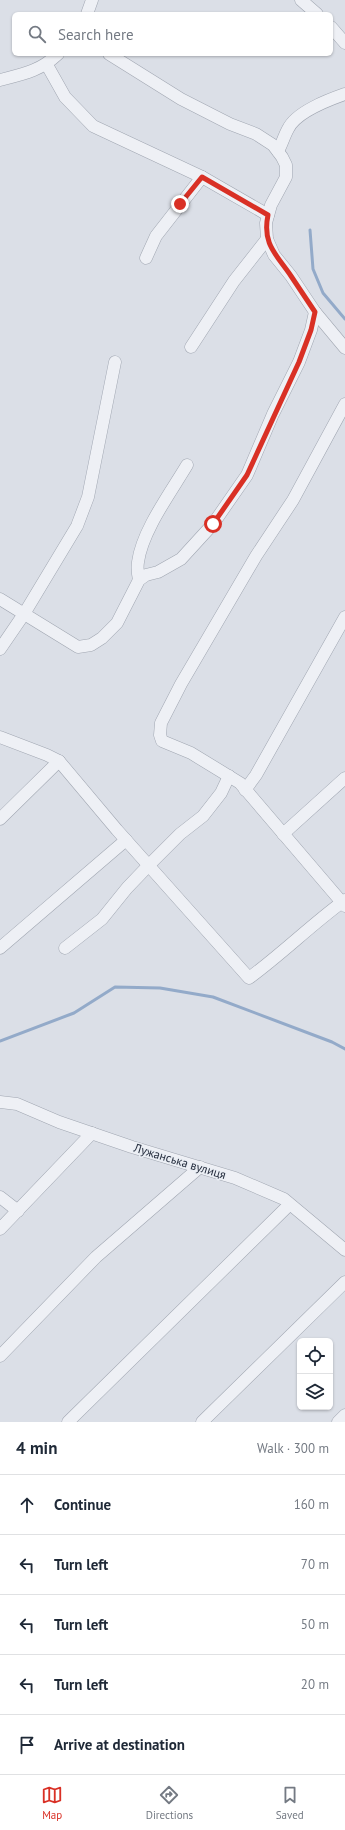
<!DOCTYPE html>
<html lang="en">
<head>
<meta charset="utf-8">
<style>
  :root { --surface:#fff; --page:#f2f2f3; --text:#1f2937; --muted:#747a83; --line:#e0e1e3; --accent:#d93025 }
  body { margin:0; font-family:"PT Sans",sans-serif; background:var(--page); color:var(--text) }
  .controls { position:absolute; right:12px; bottom:12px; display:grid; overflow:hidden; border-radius:6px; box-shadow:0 1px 3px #0004 }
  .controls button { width:36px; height:36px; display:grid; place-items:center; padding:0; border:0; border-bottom:1px solid var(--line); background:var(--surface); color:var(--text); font:20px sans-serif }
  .stop { position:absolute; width:12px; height:12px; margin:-9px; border:3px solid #d93025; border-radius:50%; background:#fff }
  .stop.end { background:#d93025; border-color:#fff; box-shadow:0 1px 4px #0008 }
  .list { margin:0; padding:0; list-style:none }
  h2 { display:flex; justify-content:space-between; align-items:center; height:52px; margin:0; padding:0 16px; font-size:17px }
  h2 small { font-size:13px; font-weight:400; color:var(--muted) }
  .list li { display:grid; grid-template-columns:26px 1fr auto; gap:12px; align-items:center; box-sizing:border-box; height:60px; padding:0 16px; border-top:1px solid var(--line) }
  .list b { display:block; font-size:15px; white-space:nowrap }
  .list em { font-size:13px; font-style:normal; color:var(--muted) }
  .icon { flex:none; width:22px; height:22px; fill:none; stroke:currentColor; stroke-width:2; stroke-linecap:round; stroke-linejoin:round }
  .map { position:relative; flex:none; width:345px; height:1422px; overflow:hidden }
  .search { position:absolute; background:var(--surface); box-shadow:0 1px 3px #0004; left:12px; right:12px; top:12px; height:44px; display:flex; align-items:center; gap:10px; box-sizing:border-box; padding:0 14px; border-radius:6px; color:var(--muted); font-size:15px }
  .sheet { height:352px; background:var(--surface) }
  nav { display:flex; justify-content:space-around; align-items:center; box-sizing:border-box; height:56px; border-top:1px solid var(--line); background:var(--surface); font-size:11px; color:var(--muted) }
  nav a { display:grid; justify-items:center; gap:2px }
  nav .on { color:var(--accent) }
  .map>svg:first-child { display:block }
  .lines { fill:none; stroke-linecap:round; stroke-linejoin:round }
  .stream { stroke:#93aac9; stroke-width:3 }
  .minor-casing { stroke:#a0a6b1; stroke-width:13 }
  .minor { stroke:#eef0f5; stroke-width:12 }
  .route { stroke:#d93025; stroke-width:5 }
  .labels { text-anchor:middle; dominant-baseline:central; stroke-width:3; stroke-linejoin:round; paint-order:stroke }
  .street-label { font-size:12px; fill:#242c3d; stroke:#eaeef4 }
</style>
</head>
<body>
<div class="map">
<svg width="345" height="1422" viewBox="0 0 345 1422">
  <rect width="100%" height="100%" fill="#dbdfe7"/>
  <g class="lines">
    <g class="stream">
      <polyline points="310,230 313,269 323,293 345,319"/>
      <polyline points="0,1041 74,1013 115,987 160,988 213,997 332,1042 345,1049"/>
    </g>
    <g class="minor-casing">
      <g id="minor">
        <polyline points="301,0 317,14"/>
        <polyline points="87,14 92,0"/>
        <polyline points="331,27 345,43"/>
        <polyline points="109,54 181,99 230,124 256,134 273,145 282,157 286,165 286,177 271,205 266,223 267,239 274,255 291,276 315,312 345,348"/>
        <polyline points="47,65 65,97 93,126 202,177 268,215"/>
        <path d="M0 80C24 74 40 71 58 54"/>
        <path d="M278 151C282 144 284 136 288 129 296 112 328 100 345 94"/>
        <polyline points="146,258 156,236 202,177"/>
        <polyline points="191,347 234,281 267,239"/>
        <polyline points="345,404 293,500 256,556 181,684 161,723 160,735 162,741 191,753 240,783 345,906"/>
        <path d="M139 580C138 575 137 568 138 562 142 531 171 492 187 465"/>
        <polyline points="0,599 78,647 91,645 102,638 117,623 139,580 146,575 158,572 181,559 213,524 247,475 273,414 299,362 311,330 315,312"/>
        <polyline points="0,649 24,614 77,526 88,497 115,362"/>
        <path d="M0 737 47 755 59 761 117 830 249 978C283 953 312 924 345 900"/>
        <polyline points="245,790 256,775 345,617"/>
        <polyline points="0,819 59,761"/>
        <polyline points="283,834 345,778"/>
        <polyline points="0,948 126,840"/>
        <polyline points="65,948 102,919 127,888 149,865 180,834 203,816 221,793 229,776"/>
        <polyline points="0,1102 17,1104 59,1122 132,1147 235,1178 284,1199 345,1250"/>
        <polyline points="0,1197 18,1211"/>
        <polyline points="0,1229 92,1133"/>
        <polyline points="0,1356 96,1257 200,1167"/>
        <polyline points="68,1422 289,1205"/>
        <polyline points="202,1422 345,1282"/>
        <polyline points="338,1422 345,1415"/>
      </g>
    </g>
    <use href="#minor" class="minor"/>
  </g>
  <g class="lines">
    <path class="route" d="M180 204 202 177 268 215C262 244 276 254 291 276 299 288 307 300 315 312L311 330 299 362 247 475 213 524"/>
  </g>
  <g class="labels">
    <g class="street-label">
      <text transform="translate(180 1161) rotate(17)">Лужанська вулиця</text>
    </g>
  </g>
</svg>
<div class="controls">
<button><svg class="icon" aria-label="locate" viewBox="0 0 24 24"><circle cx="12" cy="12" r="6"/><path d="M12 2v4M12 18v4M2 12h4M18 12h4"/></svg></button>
<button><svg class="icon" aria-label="layers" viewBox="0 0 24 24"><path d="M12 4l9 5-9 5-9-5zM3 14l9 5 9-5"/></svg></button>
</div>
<div class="stop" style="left:213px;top:524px"></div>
<div class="stop end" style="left:180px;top:204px"></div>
<div class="search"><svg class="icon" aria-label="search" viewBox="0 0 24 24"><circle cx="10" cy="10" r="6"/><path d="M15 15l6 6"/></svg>Search here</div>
</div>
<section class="sheet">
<h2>4 min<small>Walk · 300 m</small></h2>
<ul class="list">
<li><svg class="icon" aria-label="ahead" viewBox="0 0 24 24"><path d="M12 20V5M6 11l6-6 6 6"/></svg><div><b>Continue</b></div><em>160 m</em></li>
<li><svg class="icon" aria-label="left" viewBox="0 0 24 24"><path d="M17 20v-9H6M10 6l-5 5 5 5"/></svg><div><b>Turn left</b></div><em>70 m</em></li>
<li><svg class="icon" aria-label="left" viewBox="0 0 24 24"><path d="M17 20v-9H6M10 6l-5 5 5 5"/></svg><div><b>Turn left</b></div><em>50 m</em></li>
<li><svg class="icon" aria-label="left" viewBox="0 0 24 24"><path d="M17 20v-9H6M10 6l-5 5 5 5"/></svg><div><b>Turn left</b></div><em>20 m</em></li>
<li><svg class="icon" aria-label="arrive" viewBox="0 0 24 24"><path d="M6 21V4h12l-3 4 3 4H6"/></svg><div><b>Arrive at destination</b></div></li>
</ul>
</section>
<nav>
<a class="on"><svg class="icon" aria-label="map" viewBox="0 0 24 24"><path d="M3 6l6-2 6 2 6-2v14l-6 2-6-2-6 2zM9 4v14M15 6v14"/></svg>Map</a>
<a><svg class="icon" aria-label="directions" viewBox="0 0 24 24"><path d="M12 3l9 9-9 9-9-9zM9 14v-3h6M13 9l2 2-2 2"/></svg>Directions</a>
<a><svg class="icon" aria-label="saved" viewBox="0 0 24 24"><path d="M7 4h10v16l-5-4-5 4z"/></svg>Saved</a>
</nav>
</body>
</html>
